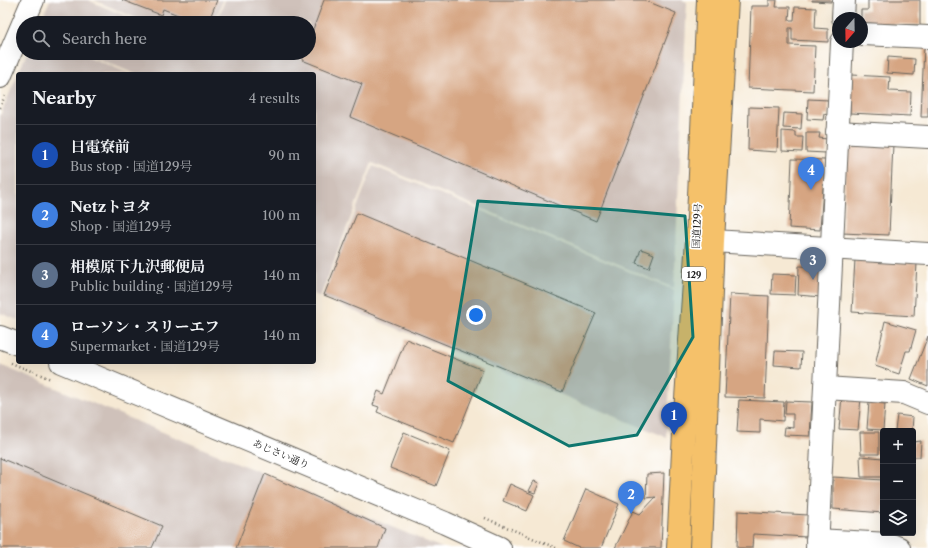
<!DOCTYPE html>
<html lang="en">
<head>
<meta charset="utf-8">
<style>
  :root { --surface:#171b24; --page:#20242c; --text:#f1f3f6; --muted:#9ea1a6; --line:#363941; --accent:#ea580c }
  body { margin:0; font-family:"Libre Caslon Text","Noto Serif JP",serif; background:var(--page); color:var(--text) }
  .controls { position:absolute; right:12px; bottom:12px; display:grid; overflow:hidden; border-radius:4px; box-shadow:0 4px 16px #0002 }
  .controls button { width:36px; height:36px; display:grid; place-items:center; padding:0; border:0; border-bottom:1px solid var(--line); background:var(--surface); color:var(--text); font:20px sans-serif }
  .compass { position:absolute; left:832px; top:12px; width:36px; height:36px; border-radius:50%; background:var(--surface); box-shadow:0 4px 16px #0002; rotate:200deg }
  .you { position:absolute; left:476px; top:315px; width:14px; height:14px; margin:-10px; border:3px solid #fff; border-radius:50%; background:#1a73e8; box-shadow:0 0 0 6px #1a73e833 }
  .badge { display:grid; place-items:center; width:26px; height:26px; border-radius:50%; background:var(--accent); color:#fff; font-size:13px; font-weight:700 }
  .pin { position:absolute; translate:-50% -33px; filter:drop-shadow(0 1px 2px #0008) }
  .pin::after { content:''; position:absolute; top:21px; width:14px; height:12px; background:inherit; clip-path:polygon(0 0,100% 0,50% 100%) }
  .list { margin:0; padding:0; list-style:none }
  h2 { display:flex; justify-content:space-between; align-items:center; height:52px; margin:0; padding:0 16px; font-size:17px }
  h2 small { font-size:13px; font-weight:400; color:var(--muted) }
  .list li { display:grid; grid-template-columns:26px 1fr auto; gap:12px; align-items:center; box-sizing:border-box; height:60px; padding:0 16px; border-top:1px solid var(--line) }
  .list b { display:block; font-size:15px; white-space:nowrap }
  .list p { margin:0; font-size:13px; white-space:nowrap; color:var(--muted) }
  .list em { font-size:13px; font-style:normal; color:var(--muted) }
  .icon { flex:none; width:22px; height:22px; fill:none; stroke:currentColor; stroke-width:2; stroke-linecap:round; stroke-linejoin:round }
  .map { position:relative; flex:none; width:928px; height:548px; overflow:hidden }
  .search { position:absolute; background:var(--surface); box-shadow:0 4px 16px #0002; left:16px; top:16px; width:300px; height:44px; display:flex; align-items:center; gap:10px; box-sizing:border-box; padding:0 14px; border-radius:22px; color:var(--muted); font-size:15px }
  .panel { position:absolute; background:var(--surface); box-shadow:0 4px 16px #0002; left:16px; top:72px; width:300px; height:292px; border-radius:4px }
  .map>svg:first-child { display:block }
  .industrial { fill:#cfc1ba }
  .building { fill:#d6a582 }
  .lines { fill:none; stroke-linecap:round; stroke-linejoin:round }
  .minor-casing { stroke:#68645c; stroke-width:24 }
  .highway-casing { stroke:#68645c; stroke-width:24 }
  .path { stroke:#68645c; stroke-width:2.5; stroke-dasharray:1 3; stroke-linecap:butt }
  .minor { stroke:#fff; stroke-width:22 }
  .highway { stroke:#f5c16b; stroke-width:22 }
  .marked { fill:#0f766e; fill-opacity:0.2; stroke:#0f766e; stroke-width:3; stroke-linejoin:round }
  .labels { text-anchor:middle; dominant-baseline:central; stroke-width:3.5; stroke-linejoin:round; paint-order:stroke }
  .shield { fill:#fff; stroke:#606060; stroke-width:1 }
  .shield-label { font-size:9px; font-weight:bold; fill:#1c1c1c }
  .street-label { font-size:10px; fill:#1c1c1c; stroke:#fff }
</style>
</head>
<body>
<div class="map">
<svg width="928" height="548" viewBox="0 0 928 548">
  <rect width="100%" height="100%" fill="#fff"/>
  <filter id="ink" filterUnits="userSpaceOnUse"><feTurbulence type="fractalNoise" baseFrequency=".025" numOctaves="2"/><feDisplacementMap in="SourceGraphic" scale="8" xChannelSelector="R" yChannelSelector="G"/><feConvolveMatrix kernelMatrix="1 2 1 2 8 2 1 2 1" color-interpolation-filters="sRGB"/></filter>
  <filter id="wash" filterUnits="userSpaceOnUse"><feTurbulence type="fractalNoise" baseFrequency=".012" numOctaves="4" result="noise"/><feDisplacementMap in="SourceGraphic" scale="16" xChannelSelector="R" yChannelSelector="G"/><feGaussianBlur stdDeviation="0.9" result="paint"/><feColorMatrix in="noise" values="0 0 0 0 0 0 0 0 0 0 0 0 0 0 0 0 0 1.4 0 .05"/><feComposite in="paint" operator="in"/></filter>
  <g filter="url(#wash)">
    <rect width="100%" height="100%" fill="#f6e9d4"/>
    <g class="industrial">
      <polygon points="50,0 88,0 141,23 40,23"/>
      <polygon points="94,0 223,0 214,23 148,23"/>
      <polygon points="225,0 682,0 687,2 674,288 372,163 320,297 314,294 314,74 135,74 85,53 309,53 309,23 216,23"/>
      <polygon points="27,53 80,53 130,74 18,74"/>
      <polygon points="18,74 18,320 0,313 0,116"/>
      <polygon points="373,166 674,290 666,437 322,298"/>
      <polygon points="0,365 267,475 442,548 0,548"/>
    </g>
    <g id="blocks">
      <g class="building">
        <polygon points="122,0 217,0 208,23 198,23 163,9 161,15"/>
        <polygon points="324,0 644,0 676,13 596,221 350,117 362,84 302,60 304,53 309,53 309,40"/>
        <polygon points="769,0 777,0 776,7 790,7 789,20 794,20 795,7 816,8 815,28 828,29 828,42 792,40 792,28 789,28 789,45 815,46 813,91 748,88 751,6 769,6"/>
        <polygon points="812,0 831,0 831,2 812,1"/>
        <polygon points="868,0 920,0 920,25 862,23 862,18 861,18 861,10 868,10"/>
        <polygon points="924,46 928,46 928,117 921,117"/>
        <polygon points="888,57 915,59 914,75 887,73"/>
        <polygon points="851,75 890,77 889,91 911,92 910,116 850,113"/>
        <polygon points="808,99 829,100 828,115 824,114 823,120 807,119"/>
        <polygon points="749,107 779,108 777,152 748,150"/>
        <polygon points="784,113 802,114 801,129 783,128"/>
        <polygon points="782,131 796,132 796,137 803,137 802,152 782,151"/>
        <polygon points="806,133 820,133 819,138 827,139 826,153 806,152"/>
        <polygon points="847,141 893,144 889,235 842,233"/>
        <polygon points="792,159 825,160 820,230 789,228"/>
        <polygon points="357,213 596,313 562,392 324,295"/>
        <polygon points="641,249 654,254 649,268 636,263"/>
        <polygon points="855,259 917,263 914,316 852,312"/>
        <polygon points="799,266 823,267 821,297 798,295"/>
        <polygon points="772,274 796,275 795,295 771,294"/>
        <polygon points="730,294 769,296 765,398 725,397"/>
        <polygon points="885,321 916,330 910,351 906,351 899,374 875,366"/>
        <polygon points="928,336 928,386 911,379"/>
        <polygon points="406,339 483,370 454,443 377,412 379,407 373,405 378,391 384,394"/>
        <polygon points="775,351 802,352 801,367 774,365"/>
        <polygon points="842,396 861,398 858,430 839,429"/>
        <polygon points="739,400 784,402 783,421 760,419 760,433 737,432"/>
        <polygon points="786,401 812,402 810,436 784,435 785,427 793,428 793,414 785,414"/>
        <polygon points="869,402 885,404 883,430 867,429"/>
        <polygon points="897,415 913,417 912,431 895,431"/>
        <polygon points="404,432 450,451 436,486 390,468"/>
        <polygon points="860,432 879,432 879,454 861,454"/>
        <polygon points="921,441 920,457 913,457 913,442"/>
        <polygon points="860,456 883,458 883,477 861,477"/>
        <polygon points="0,458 162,526 152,548 0,548"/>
        <polygon points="664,473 661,548 615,548 633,511 640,514 656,497 646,498 647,474"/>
        <polygon points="265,474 385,528 378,548 236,548"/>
        <polygon points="833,477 883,480 883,513 833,509"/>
        <polygon points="534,481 539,483 535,493 529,491"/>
        <polygon points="510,484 534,495 527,511 503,501"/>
        <polygon points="586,489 619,504 601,548 579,548 564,541"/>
        <polygon points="738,511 808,515 807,537 753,534 752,548 737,548"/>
      </g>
    </g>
  </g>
  <g filter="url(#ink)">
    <use href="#blocks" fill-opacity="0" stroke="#68645c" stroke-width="1"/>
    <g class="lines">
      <g class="minor-casing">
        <g id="minor">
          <polyline points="843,18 844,0"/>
          <polyline points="862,34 928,37"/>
          <polyline points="0,77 33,0"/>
          <polyline points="837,132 928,137"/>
          <polyline points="697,239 713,241 928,254"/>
          <polyline points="0,337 18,344"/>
          <polyline points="61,362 445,523 500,548"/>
          <polyline points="825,388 904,393 928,403"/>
          <polyline points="817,540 889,544 899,548"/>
          <polyline points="817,548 842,42"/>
        </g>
      </g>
      <g class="highway-casing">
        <g id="highway">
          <polyline points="678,548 685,413 697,239 708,0"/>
          <polyline points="701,548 713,241 727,0"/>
        </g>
      </g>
      <g class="path">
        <polyline points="0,108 5,95"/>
        <polyline points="11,363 51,379"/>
        <polyline points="485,518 556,548"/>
      </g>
      <use href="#minor" class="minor"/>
      <use href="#highway" class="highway"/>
    </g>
  </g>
  <path class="marked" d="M478 201 618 210 685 216 693 337 637 435 569 446 448 381Z"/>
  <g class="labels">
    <rect class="shield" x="682" y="267" width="24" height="14" rx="3"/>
    <g class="shield-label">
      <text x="694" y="274">129</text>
    </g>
    <g class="street-label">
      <text transform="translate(697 226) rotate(-87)">国道129号</text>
      <text transform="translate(281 454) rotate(23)">あじさい通り</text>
    </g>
  </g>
</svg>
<div class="controls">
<button>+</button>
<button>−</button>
<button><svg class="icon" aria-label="layers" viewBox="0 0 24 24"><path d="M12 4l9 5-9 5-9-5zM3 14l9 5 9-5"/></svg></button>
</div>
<svg class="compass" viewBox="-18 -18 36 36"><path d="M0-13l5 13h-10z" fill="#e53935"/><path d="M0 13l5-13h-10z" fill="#9ea1a6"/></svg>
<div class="you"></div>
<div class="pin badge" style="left:674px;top:435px;background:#1a4fb4">1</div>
<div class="pin badge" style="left:631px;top:514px;background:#3f7fe0">2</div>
<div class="pin badge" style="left:813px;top:280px;background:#5c6f8a">3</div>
<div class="pin badge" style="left:811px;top:190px;background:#3f7fe0">4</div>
<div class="search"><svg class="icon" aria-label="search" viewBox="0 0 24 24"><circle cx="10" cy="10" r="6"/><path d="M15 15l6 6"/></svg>Search here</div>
<section class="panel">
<h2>Nearby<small>4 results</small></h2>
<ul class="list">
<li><span class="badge" style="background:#1a4fb4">1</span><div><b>日電寮前</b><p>Bus stop · 国道129号</p></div><em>90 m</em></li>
<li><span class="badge" style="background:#3f7fe0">2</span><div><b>Netzトヨタ</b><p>Shop · 国道129号</p></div><em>100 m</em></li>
<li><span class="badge" style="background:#5c6f8a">3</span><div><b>相模原下九沢郵便局</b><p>Public building · 国道129号</p></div><em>140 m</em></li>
<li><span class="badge" style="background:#3f7fe0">4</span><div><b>ローソン・スリーエフ</b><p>Supermarket · 国道129号</p></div><em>140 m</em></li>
</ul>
</section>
</div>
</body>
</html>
